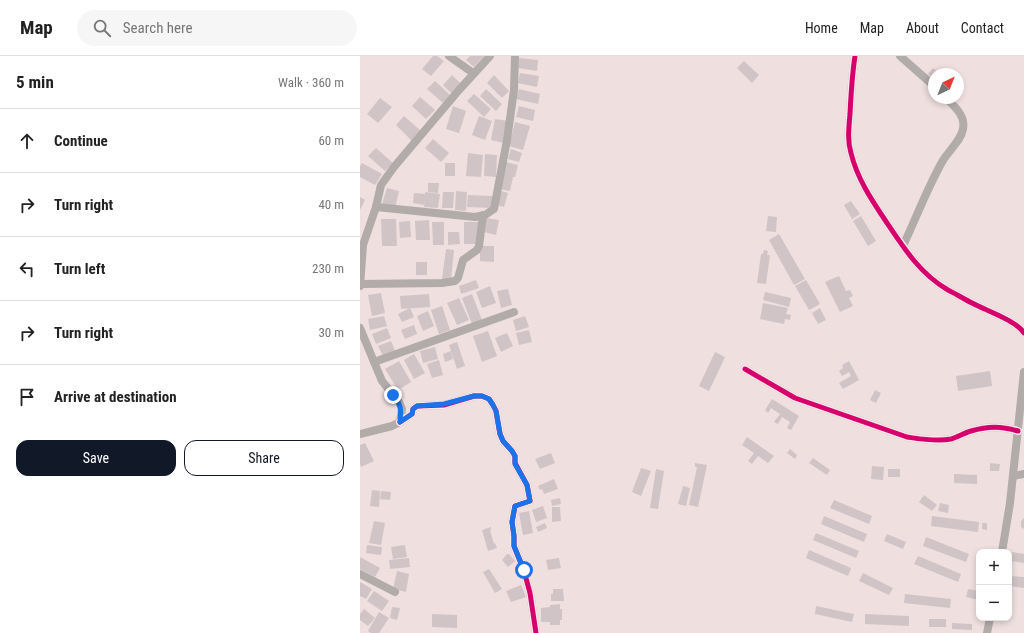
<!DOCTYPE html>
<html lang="en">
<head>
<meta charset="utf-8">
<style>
  :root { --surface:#fff; --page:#f6f6f6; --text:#222; --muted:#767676; --line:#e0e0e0; --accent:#111827 }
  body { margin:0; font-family:"Roboto Condensed",sans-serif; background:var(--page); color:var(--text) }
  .controls { position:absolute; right:12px; bottom:12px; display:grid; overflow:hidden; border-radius:8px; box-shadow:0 2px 6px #0003 }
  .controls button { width:36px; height:36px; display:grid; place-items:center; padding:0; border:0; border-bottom:1px solid var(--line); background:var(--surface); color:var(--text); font:20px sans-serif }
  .compass { position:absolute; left:568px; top:12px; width:36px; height:36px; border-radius:50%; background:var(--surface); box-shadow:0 2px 6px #0003; rotate:43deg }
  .stop { position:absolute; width:12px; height:12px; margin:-9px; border:3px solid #1a73e8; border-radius:50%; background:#fff }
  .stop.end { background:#1a73e8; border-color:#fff; box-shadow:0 1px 4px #0008 }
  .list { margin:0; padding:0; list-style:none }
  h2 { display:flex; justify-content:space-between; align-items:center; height:52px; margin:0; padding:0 16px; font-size:17px }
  h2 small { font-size:13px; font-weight:400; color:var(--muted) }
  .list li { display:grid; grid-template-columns:26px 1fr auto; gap:12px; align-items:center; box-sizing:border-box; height:64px; padding:0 16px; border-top:1px solid var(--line) }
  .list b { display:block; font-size:15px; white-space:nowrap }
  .list em { font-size:13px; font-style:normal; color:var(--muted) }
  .actions { display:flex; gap:8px; padding:12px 16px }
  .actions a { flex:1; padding:9px 0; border:1px solid var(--accent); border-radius:12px; text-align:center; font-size:14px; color:var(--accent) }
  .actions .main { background:var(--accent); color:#fff }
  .icon { flex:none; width:22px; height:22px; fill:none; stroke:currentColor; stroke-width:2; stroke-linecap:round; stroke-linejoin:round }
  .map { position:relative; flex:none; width:664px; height:577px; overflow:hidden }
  header { display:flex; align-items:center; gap:24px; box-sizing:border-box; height:56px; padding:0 20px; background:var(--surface); border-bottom:1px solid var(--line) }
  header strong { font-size:19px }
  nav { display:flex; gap:22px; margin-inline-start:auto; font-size:14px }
  .search { width:280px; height:36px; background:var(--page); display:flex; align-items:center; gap:10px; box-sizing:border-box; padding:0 14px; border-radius:22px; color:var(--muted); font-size:15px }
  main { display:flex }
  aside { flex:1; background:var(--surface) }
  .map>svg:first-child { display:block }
  .building { fill:#d1c4c7 }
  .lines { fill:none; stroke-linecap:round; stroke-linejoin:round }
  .minor { stroke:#b1abaa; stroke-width:8 }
  .cycleway-casing { stroke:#fbe8e9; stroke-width:8 }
  .cycleway { stroke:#d6006c; stroke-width:5 }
  .route { stroke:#1a73e8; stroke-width:5 }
</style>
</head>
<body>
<header>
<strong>Map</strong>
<div class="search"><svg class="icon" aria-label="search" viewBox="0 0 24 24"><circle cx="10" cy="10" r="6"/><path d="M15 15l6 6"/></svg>Search here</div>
<nav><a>Home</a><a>Map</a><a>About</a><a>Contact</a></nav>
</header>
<main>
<aside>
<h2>5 min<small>Walk · 360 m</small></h2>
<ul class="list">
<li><svg class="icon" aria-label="ahead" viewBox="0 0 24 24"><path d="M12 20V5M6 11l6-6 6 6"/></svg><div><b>Continue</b></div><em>60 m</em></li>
<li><svg class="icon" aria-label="right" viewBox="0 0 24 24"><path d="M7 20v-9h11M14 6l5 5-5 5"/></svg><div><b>Turn right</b></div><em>40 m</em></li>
<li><svg class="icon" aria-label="left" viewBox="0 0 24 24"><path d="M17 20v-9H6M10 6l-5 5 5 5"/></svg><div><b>Turn left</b></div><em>230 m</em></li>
<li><svg class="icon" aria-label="right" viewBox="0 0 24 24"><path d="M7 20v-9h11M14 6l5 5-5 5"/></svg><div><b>Turn right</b></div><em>30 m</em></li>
<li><svg class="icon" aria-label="arrive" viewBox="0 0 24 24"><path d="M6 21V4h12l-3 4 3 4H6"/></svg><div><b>Arrive at destination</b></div></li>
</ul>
<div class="actions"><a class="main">Save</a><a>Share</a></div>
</aside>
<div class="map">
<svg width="664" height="577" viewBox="0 0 664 577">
  <rect width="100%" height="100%" fill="#efdfdf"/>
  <g class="building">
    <polygon points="73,0 77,0 84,5 71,20 62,13"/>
    <polygon points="110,0 124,0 114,11 106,4"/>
    <polygon points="159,2 178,4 177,15 158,12"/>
    <polygon points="384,5 399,19 392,27 377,12"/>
    <polygon points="573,12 580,18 574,18 574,24 568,18"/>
    <polygon points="160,17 179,20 177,31 158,27"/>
    <polygon points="92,19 101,28 92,38 83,29"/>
    <polygon points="134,19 149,35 142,42 127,27"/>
    <polygon points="75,25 90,39 83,47 67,33"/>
    <polygon points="126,33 142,48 136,55 120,40"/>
    <polygon points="159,33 180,38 178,48 156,43"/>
    <polygon points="114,38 131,53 124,61 107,45"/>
    <polygon points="60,41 75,54 66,63 52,50"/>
    <polygon points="20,42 32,51 18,67 7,58"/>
    <polygon points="93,50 106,55 99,77 86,73"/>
    <polygon points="159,50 175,54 173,65 156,61"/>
    <polygon points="44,60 61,75 52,85 36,69"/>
    <polygon points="119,60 132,65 125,84 112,79"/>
    <polygon points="135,63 148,65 144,87 131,84"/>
    <polygon points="155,66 170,70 163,94 149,90"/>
    <polygon points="73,83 89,97 81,106 65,92"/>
    <polygon points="16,92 33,107 25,115 8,100"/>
    <polygon points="151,93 162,97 159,106 148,103"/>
    <polygon points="108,97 123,99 121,121 106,120"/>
    <polygon points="125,98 137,99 136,121 124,120"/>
    <polygon points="146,106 158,109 155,121 153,121 150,135 140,133"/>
    <polygon points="2,107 22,118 15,129 0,121 0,110"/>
    <rect x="85" y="107" width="10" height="13"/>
    <polygon points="68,127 79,127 78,137 68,136"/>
    <polygon points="27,132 39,135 35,152 22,148"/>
    <polygon points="96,135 107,136 106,155 95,154"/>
    <polygon points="141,135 148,137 144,151 137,149"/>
    <polygon points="65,136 80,138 78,152 64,151 65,143 64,149 53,147 54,137 65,138"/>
    <polygon points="83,136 94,136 93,152 82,152"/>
    <polygon points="108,139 132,140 132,152 107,151"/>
    <polygon points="0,141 5,144 0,154"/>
    <polygon points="491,145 500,158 492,163 484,149"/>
    <polygon points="408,160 417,161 416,176 406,175"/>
    <polygon points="501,160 516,185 508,190 493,165"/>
    <polygon points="126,162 139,164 136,179 124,176"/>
    <polygon points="21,163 36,163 37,190 22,190"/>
    <polygon points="69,164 70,184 56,184 55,165"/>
    <polygon points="50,165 51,181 40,182 39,166"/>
    <polygon points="72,166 84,166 84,189 73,189"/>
    <polygon points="104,166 119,166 118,188 104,188"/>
    <polygon points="88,176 99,176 100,188 88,189"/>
    <polygon points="419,178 445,223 434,229 409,184"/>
    <polygon points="120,190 134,190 134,206 120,205"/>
    <polygon points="86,193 94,194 91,224 82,223"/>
    <polygon points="404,194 408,195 407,199 410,199 406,228 397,227 401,198 403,198"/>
    <rect x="56" y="206" width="11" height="13"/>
    <polygon points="479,220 486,235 490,234 493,240 489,242 493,250 480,256 465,226"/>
    <polygon points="116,224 119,232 101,238 99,230"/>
    <polygon points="446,224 460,248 449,254 435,230"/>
    <polygon points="130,230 136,247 122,252 116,236"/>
    <polygon points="148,233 152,249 141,252 137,235"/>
    <polygon points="405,236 431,242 429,251 403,244"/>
    <polygon points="21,237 25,257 12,260 8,239"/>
    <polygon points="69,238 70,251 41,253 40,240"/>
    <polygon points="112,238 122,264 112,268 102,242"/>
    <polygon points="99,242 109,264 97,269 87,247"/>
    <polygon points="403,247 428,252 426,258 431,259 430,264 425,263 424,268 400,263"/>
    <polygon points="82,250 90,274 79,278 71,254"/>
    <polygon points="50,252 54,261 42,266 38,258"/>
    <polygon points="460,252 466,264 458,268 452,257"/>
    <polygon points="68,255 74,270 63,275 57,260"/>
    <polygon points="24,260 27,270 10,274 8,263"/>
    <polygon points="165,260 169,271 156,275 153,264"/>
    <polygon points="54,269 57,278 45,283 41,274"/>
    <polygon points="27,272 31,282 16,288 12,278"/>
    <polygon points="169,274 172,286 159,289 156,277"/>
    <polygon points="128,275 137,300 122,306 113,280"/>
    <polygon points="147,277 153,290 141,296 135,282"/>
    <polygon points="31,285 35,295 23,300 18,290"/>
    <polygon points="97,286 105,310 97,313 89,289"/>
    <polygon points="75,291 78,303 63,307 60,295"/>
    <polygon points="91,295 93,303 85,306 83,298"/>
    <polygon points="355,296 365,301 349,335 339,330"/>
    <polygon points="54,298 65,317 54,323 44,304"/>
    <polygon points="79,304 83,319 72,322 67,308"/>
    <polygon points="39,305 51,326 38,334 25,313"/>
    <polygon points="489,305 499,324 483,333 479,327 491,320 489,316 482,320 479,315 483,312 482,309"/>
    <polygon points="630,315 632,330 598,335 596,320"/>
    <polygon points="515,334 521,337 516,347 510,344"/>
    <polygon points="412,343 439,360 431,374 427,372 430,366 422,361 418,368 414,366 420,358 411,352 408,357 405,354"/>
    <polygon points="387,381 414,400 408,407 398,400 392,408 388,405 394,397 382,389"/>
    <polygon points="5,387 14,405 1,411 0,408 0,389"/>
    <polygon points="430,393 437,399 435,403 427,397"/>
    <polygon points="191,397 195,407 180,413 175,403"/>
    <polygon points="453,402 470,414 467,419 449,407"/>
    <polygon points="335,407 347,409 338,451 329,449 337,411 335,411"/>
    <polygon points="630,407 640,408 639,415 630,415"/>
    <polygon points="512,410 524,411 523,424 511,423"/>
    <polygon points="281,412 291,415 281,440 272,436"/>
    <polygon points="296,413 304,415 298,453 290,452"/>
    <rect x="528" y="413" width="12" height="8"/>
    <polygon points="594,418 617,419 617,428 594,427"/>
    <polygon points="194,423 198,433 184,438 182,433 180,434 178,430"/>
    <polygon points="323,430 330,432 326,450 318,448"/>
    <polygon points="12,434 20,435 19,451 10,450"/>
    <polygon points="21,435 31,436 30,444 20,443"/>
    <polygon points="564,439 577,449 572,455 559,446"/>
    <polygon points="200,442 201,448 192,450 191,444"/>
    <polygon points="474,444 512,460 509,468 470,452"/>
    <polygon points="580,447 589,449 588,457 578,455"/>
    <polygon points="183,450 187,462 176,466 172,454"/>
    <polygon points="192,451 200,451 201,465 192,466"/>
    <polygon points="169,455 173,477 163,479 159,457"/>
    <polygon points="464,460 507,478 504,486 461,468"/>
    <polygon points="572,460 619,466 618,476 571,470"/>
    <polygon points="664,462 664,473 661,471 661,465"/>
    <polygon points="14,465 25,467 21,489 9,487"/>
    <polygon points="185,467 187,472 178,476 176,471"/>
    <polygon points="622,467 627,467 627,474 622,473"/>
    <polygon points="131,471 131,474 130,474 134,488 135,487 137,492 128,495 122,474"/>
    <polygon points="456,477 499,495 496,502 453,484"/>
    <polygon points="527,478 546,486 543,493 524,485"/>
    <polygon points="566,481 609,498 606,506 563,490"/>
    <polygon points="7,489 22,491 21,499 6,497"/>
    <polygon points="45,489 47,501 33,503 31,491"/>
    <polygon points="449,494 491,512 488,520 446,502"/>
    <polygon points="652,496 664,498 664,507 651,505"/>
    <polygon points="147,498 149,498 155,505 148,511 142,504"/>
    <polygon points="558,500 601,518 598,526 554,508"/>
    <polygon points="0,501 20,512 15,521 0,513"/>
    <polygon points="49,502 50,511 30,513 29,504"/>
    <polygon points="199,502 201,512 188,514 186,504"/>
    <polygon points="129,513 142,533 135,537 123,516"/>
    <polygon points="37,515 49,518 46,536 33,533"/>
    <polygon points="503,517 533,532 529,539 499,525"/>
    <polygon points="650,520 664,521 664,532 649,530"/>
    <polygon points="0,526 12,533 6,543 0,540"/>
    <polygon points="161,529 166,541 151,546 146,535"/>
    <polygon points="193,533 203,533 204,545 191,545 191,538 193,538"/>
    <polygon points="608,533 619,535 619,544 606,541"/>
    <polygon points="14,535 29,545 22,555 7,545"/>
    <polygon points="545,538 591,543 590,552 544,547"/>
    <polygon points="200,548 200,553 202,553 202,564 200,564 200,569 190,569 190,566 181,566 181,552 190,551 190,549"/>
    <polygon points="456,550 494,558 492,566 455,558"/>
    <polygon points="32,551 40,552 37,564 30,562"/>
    <polygon points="4,553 15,562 8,570 0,564 0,558"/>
    <polygon points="19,556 29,562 19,577 11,577 8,575"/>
    <polygon points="72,558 97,559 97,572 72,571"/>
    <polygon points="505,558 549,560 549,570 505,568"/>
    <rect x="569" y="563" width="17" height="8"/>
    <polygon points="592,567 612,568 612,574 592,573"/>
  </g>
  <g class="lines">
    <g class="minor">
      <polyline points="89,0 113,17"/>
      <path d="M495 0C492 19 491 38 490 58 489 71 487 84 491 97 497 122 511 143 525 164 543 191 560 218 588 234 596 238 604 243 612 247 625 254 657 265 664 277"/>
      <polyline points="540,0 574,30"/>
      <polyline points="16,151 115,161 125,159 134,153 147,84 154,34 155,0"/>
      <path d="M543 190C556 162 567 133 582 106 588 95 601 85 603 73 606 60 594 50 586 42"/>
      <polyline points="1,228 82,227 95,225 98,222 103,204 117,194 119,190 123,159"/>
      <polyline points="0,230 3,189 16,151 21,129 34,111 99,34 130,0"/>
      <polyline points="0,272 22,325 39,346 42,353 40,366 32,370 0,378"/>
      <polyline points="14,306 154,256"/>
      <path d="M385 313 435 342 547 381C560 383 577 386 591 383 598 381 604 377 611 375 628 370 641 370 658 375"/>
      <polyline points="40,366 52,358 53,353 57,350 84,349 114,340 122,340 129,343 133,349 136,355 140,378 143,385 152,395 155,400 155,407 167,429 170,445 155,450 152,466 154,480 154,490 164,515 170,537 176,577"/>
      <polyline points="653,420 664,418"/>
      <polyline points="642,496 650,447 664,316"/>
      <polyline points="0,518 35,536"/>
      <polyline points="627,577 630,562"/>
    </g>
    <g class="cycleway-casing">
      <g id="cycleway">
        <path d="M495 0C492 19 491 38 490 58 489 71 487 84 491 97 497 122 511 143 525 164 543 191 560 218 588 234 596 238 604 243 612 247 625 254 657 265 664 277"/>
        <path d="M385 313 435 342 547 381C560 383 577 386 591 383 598 381 604 377 611 375 628 370 641 370 658 375"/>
        <polyline points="40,366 52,358 53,353 57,350 84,349 114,340 122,340 129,343 133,349 136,355 140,378 143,385 152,395 155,400 155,407 167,429 170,445 155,450 152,466 154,480 154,490 164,515 170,537 176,577"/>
      </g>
    </g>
    <use href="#cycleway" class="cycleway"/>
  </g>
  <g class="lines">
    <path class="route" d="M33 339C42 350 41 353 40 366L52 358 53 353 57 350 84 348 114 340H122L129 343 133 349 136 355 140 378 143 385 152 395 155 400V408L167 429 170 445 155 450 152 466 154 480V490L164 514"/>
  </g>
</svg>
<div class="controls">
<button>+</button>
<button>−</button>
</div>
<svg class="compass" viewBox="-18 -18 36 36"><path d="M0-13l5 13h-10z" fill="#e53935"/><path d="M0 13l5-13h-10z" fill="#767676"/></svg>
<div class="stop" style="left:164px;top:514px"></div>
<div class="stop end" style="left:33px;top:339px"></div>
</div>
</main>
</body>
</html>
